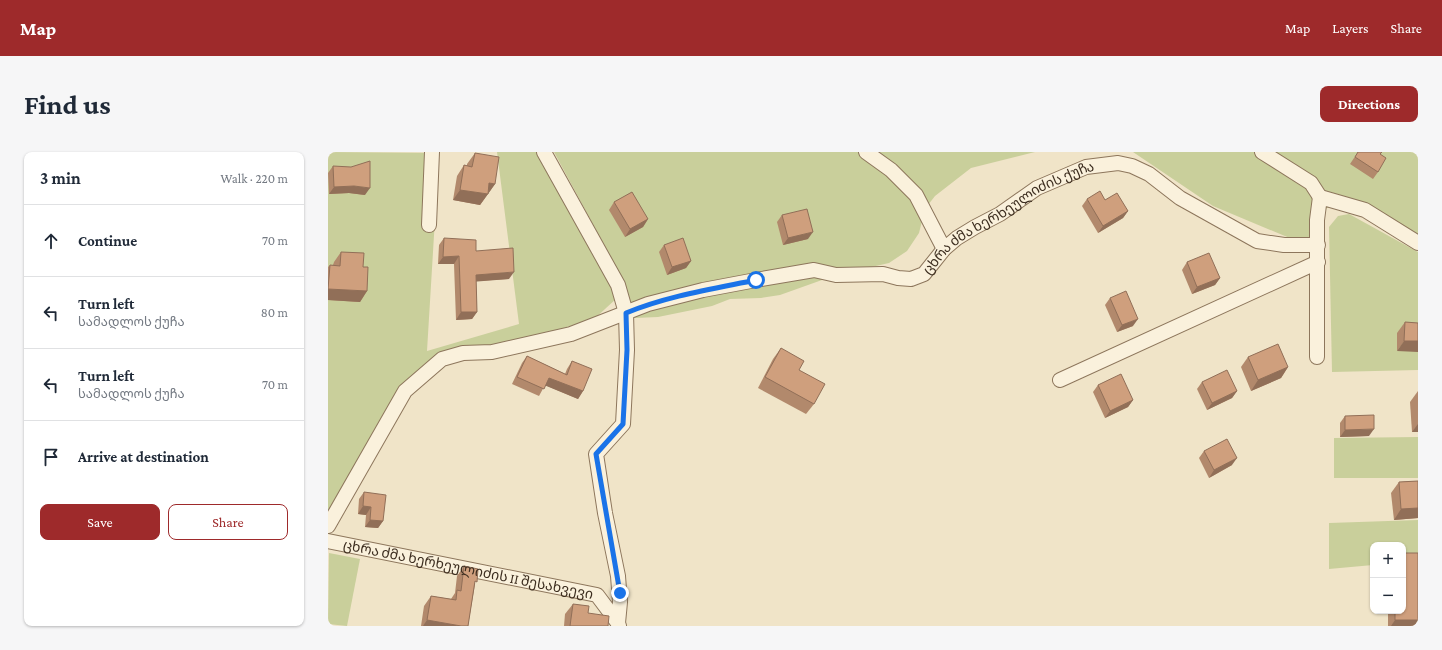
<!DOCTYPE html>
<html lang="en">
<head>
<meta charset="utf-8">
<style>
  :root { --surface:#fff; --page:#f6f6f7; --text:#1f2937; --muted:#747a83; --line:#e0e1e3; --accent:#9e2a2b }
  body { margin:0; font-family:"Crimson Pro","Noto Sans Georgian",serif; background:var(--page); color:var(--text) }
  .controls { position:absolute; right:12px; bottom:12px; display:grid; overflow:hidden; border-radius:8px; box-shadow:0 1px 3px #0004 }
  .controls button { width:36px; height:36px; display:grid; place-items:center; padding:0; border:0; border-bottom:1px solid var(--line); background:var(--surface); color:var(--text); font:20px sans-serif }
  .stop { position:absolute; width:12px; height:12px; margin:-9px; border:3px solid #1a73e8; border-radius:50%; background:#fff }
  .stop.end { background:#1a73e8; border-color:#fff; box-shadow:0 1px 4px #0008 }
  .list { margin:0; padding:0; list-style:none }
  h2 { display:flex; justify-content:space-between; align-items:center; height:52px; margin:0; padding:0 16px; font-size:17px }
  h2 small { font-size:13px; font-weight:400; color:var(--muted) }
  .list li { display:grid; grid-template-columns:26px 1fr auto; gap:12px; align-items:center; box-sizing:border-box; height:72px; padding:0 16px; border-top:1px solid var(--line) }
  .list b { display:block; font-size:15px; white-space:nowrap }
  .list p { margin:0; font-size:13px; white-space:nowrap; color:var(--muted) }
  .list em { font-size:13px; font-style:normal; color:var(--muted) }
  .actions { display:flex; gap:8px; padding:12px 16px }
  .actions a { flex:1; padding:9px 0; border:1px solid var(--accent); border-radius:8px; text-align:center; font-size:14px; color:var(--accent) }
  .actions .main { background:var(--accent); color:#fff }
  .icon { flex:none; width:22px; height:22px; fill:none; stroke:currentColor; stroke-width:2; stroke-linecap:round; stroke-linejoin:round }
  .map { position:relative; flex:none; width:1090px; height:474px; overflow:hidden; border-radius:8px }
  header { display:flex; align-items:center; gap:24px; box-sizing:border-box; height:56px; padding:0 20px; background:var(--accent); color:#fff }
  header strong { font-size:19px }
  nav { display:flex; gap:22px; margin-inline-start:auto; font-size:14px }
  .intro { display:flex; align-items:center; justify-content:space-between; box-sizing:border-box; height:96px; padding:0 24px }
  h1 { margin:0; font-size:28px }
  .button { padding:10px 18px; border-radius:8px; background:var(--accent); color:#fff; font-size:14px; font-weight:700 }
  main { display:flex; gap:24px; padding:0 24px }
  aside { flex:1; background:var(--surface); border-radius:8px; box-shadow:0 1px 3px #0004 }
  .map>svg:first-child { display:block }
  .green { fill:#c9cf9b }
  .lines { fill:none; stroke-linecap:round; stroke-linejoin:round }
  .minor-casing { stroke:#8d765c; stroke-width:16 }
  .minor { stroke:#faf1dc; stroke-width:14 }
  .wall { fill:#b2896c }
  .shaded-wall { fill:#916f58 }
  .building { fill:#cf9f7d; stroke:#916f58 }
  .route { stroke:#1a73e8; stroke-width:5 }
  .labels { text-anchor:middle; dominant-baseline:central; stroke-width:3.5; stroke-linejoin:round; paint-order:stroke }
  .street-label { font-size:14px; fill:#3d2e20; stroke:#f7eed8 }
</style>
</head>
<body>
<header>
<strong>Map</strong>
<nav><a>Map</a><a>Layers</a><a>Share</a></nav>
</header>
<div class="intro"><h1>Find us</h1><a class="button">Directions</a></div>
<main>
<aside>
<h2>3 min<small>Walk · 220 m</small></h2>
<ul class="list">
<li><svg class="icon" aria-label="ahead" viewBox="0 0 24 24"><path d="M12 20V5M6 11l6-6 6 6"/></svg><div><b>Continue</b></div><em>70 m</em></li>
<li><svg class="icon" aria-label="left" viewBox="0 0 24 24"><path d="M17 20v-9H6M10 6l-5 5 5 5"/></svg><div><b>Turn left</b><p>სამადლოს ქუჩა</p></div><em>80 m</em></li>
<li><svg class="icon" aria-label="left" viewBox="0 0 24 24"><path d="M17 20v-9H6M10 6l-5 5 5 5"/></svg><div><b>Turn left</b><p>სამადლოს ქუჩა</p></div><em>70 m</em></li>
<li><svg class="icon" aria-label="arrive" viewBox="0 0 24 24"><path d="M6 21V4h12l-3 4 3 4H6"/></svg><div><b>Arrive at destination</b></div></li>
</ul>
<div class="actions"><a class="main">Save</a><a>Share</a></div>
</aside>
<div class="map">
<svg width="1090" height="474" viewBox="0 0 1090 474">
  <rect width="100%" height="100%" fill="#f0e4c8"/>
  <g class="green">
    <polygon points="0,0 111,1 99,199 191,172 169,0 211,0 289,146 265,168 165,195 131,197 77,231 0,367"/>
    <polygon points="226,0 534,0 585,45 595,65 591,81 579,99 561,111 508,123 452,143 433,146 402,147 384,154 330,165 307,166 296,130"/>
    <polygon points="547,0 707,0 643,16 607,44 600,53"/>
    <polygon points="805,0 1090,0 1090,86 1017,51 999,56 991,63 988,97 885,54"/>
    <polygon points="1021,62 1090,100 1090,218 1004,220 1001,75 1010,64"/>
    <polygon points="1090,285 1090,326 1006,326 1006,286"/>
    <polygon points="1090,368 1090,409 1075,410 1075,393 1045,393 1045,413 1001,417 1001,371"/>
    <polygon points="1,401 32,407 19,474 0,472"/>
  </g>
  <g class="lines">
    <g class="minor-casing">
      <g id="minor">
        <polyline points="216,0 290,133 298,161 299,198 295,272 268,302 277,361 290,424 292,450 290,471 291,474"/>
        <polyline points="538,0 563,18 588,43 616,97"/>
        <polyline points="934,0 983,31 992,45"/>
        <polyline points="101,73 104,0"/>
        <polyline points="989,205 989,68 992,45 1037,58 1090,91"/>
        <polyline points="732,228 990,110"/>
        <path id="s1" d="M0 374 77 239 114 207 135 201 164 200 243 182 320 152 375 138 428 128 486 118 508 123 555 122 570 126 583 127 596 122 616 97 629 86 647 75 672 62 709 36 758 15 790 11 804 14 821 22 852 46 929 89 956 93H990"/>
        <path id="s2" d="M0 389 269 443 290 471"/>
      </g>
    </g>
    <use href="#minor" class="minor"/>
  </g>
  <g class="wall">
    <polygon points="1030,0 1054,0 1052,2 1050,20 1045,27 1022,12"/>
    <polygon points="147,1 167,32 152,53 125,48 129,24 136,13 139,14 139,12"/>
    <polygon points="5,14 37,43 21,41 1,42 0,21"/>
    <polygon points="759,47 777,48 800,59 795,66 770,81 754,54"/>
    <polygon points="286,50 320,67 315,75 297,85 281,58"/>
    <polygon points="454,63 480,87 455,93 449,70"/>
    <polygon points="116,86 148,99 181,127 148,129 149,160 144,167 128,168 126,112 110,112 111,93"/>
    <polygon points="336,93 363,109 358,116 339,123 331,100"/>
    <polygon points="13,100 35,115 39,139 32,150 0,148 0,115 2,113 5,113 6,110"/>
    <polygon points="859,110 892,126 887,133 864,142 854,118"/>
    <polygon points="782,146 805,174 789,180 777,153"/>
    <polygon points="1077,170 1090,171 1069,199 1069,181"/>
    <polygon points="453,196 471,218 486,252 478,262 430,236 445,207"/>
    <polygon points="199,204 237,222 239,217 244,209 255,239 250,247 217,233 211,244 184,232 194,211"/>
    <polygon points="920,205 960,215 953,226 923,239 913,215"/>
    <polygon points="874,230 909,239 904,246 879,258 869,237"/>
    <polygon points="770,233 805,248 800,255 777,266 765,240"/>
    <polygon points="1090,239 1090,280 1084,280 1082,250"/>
    <polygon points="1017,264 1041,284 1012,285 1012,271"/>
    <polygon points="876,299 904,313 881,326 871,306"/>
    <polygon points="1090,329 1090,366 1066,368 1063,341 1071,330"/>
    <polygon points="36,340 55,369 50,376 37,375 38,363 30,362 31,347"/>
    <polygon points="136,414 147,432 140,474 93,474 96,454 103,444 123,447 127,441 129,424"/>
    <polygon points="245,452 260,461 280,474 236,474 237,462"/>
    <polygon points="1060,459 1075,459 1090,474 1060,474"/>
  </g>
  <g class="shaded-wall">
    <polygon points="161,31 167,32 160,42"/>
    <polygon points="26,34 42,36 37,43 21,41 1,42 6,35"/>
    <polygon points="132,38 160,42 152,53 125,48"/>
    <polygon points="800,59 795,66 770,81 775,74"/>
    <polygon points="320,67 315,75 297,85 302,77"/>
    <polygon points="485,80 480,87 455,93 460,86"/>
    <polygon points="131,104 126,112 110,112 115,105"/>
    <polygon points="363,109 358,116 339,123 344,115"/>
    <polygon points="186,120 181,127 143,130 148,123"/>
    <polygon points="892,126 887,133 864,142 869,135"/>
    <polygon points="0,137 39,139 32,150 0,148"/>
    <polygon points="133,160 149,160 144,167 128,168"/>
    <polygon points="810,167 805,174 789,180 794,173"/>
    <polygon points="1076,189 1090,189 1090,200 1069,199"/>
    <polygon points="960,215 953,226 923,239 930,228"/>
    <polygon points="221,226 255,239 250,247 216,233"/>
    <polygon points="909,239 904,246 879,258 884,251"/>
    <polygon points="805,248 800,255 777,266 782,259"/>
    <polygon points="1090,272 1090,280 1084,280"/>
    <polygon points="1046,277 1041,284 1012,285 1017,278"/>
    <polygon points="909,306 904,313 881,326 886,318"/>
    <polygon points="35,354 43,355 38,363 30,362"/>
    <polygon points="1090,356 1090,366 1066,368 1073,357"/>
    <polygon points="42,368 55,369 50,376 37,375"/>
    <polygon points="99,468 133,474 95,474"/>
    <polygon points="1067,468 1090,468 1090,474 1063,474"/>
  </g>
  <g class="building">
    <polygon points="1030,0 1054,0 1052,2 1058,6 1050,20 1027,5"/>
    <polygon points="147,1 171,5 167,32 161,31 160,42 132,38 136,13 144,15"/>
    <polygon points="42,9 42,36 26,34 6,35 5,14 23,15"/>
    <polygon points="772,39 777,48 789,41 800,59 775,74 759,47"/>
    <polygon points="304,40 320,67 302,77 286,50"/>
    <polygon points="479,57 485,80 460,86 454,63"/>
    <polygon points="116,86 148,88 148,99 185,96 186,120 148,123 149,160 133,160 131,104 115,105"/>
    <polygon points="355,86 363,109 344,115 336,93"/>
    <polygon points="13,100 36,101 35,115 40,115 39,139 0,137 2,113 12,114"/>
    <polygon points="881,101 892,126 869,135 859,110"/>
    <polygon points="798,139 810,167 794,173 782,146"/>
    <polygon points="1077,170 1090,171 1090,189 1076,189"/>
    <polygon points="950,192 960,215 930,228 920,205"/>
    <polygon points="453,196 476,209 471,218 497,232 486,252 437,225"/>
    <polygon points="199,204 239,223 244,209 264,217 255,239 221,226 216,237 189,225"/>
    <polygon points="899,218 909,239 884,251 874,230"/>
    <polygon points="793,222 805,248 782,259 770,233"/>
    <polygon points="1046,263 1046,277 1017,278 1017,264"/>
    <polygon points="899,287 909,306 886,318 876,299"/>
    <polygon points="1090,329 1090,356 1073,357 1071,330"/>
    <polygon points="36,340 58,343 55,369 42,368 43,355 35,354"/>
    <polygon points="1075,401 1090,401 1090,468 1067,468 1067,459 1075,459"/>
    <polygon points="136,414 150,417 149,430 147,429 140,474 133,474 99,468 103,444 128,448 129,438 133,439"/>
    <polygon points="245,452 261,454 260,461 281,464 280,474 242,474"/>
  </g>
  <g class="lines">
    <path class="route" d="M292 441 268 302 295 272 299 198 298 161C339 144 384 137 428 128"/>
  </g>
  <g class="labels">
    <g class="street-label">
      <text stroke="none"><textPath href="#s1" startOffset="804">ცხრა ძმა ხერხეულიძის ქუჩა</textPath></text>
      <text stroke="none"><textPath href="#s2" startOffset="143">ცხრა ძმა ხერხეულიძის II შესახვევი</textPath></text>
    </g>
  </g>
</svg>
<div class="controls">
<button>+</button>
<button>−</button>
</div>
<div class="stop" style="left:428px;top:128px"></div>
<div class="stop end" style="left:292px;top:441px"></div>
</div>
</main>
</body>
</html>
